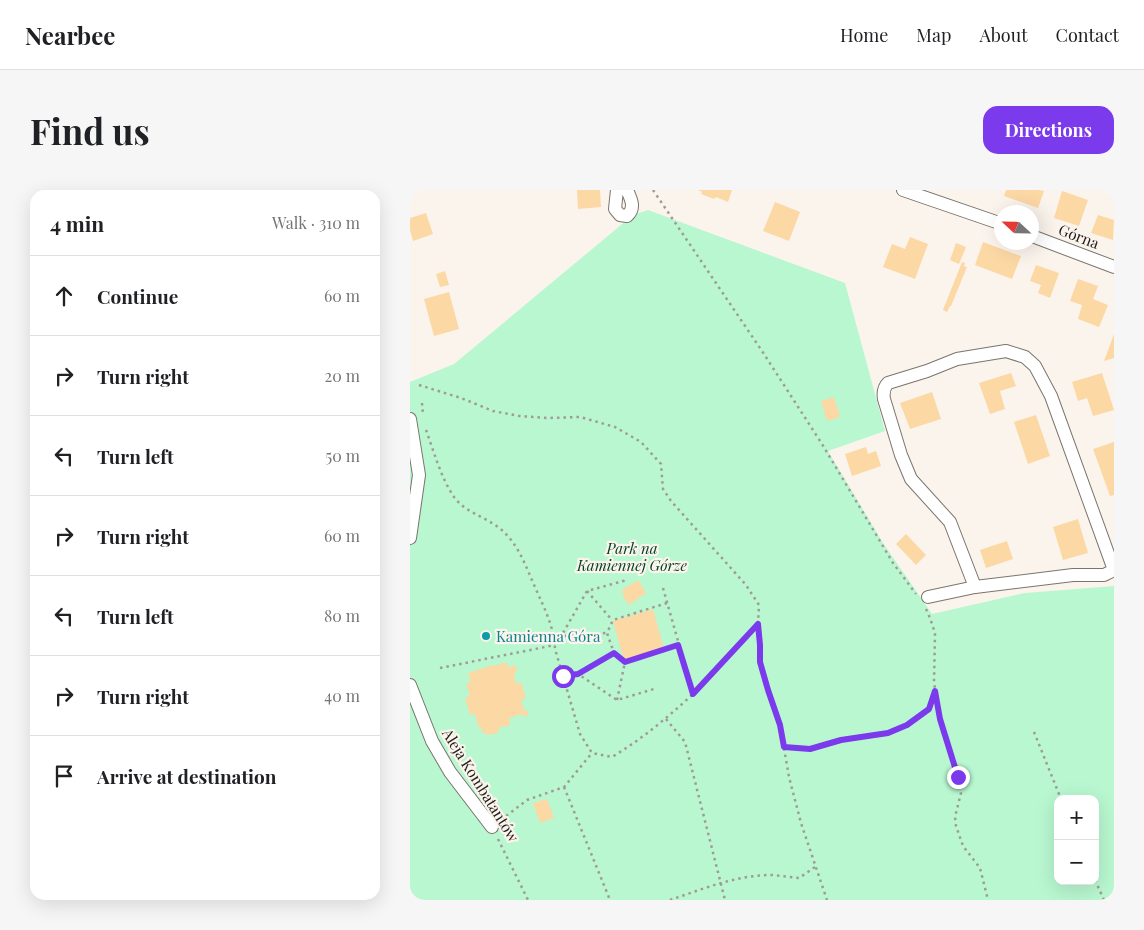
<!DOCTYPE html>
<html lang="en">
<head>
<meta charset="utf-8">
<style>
  :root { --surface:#fff; --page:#f6f6f6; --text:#202124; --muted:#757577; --line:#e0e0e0; --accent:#7c3aed }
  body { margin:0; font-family:"Playfair Display",serif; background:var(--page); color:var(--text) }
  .controls { position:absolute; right:15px; bottom:15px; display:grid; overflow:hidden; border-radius:10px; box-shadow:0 5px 20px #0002 }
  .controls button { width:45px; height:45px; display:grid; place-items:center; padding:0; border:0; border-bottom:1px solid var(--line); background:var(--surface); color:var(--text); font:25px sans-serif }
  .compass { position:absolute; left:584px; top:15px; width:45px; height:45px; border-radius:50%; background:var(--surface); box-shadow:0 5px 20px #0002; rotate:292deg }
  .stop { position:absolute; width:15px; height:15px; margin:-11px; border:4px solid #7c3aed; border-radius:50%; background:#fff }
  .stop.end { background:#7c3aed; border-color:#fff; box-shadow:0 1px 5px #0008 }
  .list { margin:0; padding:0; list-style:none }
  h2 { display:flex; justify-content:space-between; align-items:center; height:65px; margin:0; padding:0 20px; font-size:21px }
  h2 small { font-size:16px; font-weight:400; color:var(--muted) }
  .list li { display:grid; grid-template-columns:32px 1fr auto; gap:15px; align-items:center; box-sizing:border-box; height:80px; padding:0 20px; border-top:1px solid var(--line) }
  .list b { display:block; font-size:19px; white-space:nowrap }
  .list em { font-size:16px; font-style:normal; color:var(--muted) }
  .icon { flex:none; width:28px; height:28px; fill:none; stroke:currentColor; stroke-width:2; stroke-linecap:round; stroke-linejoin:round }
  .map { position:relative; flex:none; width:704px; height:710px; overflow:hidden; border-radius:15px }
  header { display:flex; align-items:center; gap:30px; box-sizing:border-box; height:70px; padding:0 25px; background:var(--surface); border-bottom:1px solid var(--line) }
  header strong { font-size:24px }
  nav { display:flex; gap:28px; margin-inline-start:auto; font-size:18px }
  .intro { display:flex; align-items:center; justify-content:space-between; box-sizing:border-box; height:120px; padding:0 30px }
  h1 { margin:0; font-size:35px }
  .button { padding:12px 22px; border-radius:15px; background:var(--accent); color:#fff; font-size:18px; font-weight:700 }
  main { display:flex; gap:30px; padding:0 30px }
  aside { flex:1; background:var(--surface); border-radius:15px; box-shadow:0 5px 20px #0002 }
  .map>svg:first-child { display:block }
  .green { fill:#b8f7d0; fill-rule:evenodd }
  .building { fill:#fcd8a5 }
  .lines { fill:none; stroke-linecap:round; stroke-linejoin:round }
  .minor-casing { stroke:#7a756d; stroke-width:14 }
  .path { stroke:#a09b95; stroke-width:2.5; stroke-dasharray:2.5 4; stroke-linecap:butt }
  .minor { stroke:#fff; stroke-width:12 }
  .route { stroke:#7c3aed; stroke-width:6 }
  .culture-dot { fill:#0f9aa8; stroke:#fbf4ec; stroke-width:2 }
  .labels { text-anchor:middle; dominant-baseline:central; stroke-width:4.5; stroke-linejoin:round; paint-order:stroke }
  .street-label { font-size:15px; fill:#1e1c19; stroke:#fbf4ec }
  .park-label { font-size:15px; font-style:italic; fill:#044125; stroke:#fbf4ec }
  .culture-label { font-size:15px; fill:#0d838f; stroke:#fbf4ec; text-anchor:start }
</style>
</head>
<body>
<header>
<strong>Nearbee</strong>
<nav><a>Home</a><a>Map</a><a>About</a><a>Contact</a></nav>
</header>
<div class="intro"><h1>Find us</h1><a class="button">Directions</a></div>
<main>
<aside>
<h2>4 min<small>Walk · 310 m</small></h2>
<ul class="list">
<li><svg class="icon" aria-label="ahead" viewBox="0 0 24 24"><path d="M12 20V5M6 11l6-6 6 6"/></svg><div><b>Continue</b></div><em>60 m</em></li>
<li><svg class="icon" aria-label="right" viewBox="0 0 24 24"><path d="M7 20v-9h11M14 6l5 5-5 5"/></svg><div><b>Turn right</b></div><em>20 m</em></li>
<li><svg class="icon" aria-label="left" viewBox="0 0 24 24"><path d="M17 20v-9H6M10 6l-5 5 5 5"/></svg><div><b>Turn left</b></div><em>50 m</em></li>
<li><svg class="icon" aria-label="right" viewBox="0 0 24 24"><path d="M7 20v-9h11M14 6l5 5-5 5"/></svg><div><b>Turn right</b></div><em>60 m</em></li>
<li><svg class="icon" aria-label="left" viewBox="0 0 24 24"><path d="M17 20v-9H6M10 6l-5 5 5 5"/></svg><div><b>Turn left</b></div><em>80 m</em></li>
<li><svg class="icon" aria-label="right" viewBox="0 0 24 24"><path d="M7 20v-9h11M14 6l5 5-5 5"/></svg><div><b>Turn right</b></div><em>40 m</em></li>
<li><svg class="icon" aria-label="arrive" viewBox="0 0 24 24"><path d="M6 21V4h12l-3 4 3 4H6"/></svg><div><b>Arrive at destination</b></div></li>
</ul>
</aside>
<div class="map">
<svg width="704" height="710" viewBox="0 0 704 710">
  <rect width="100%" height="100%" fill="#fbf4ec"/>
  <path class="green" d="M238 20 435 93 475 241 418 261 473 353 522 424 615 403 704 396V710H0V192L44 174 223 25ZM648 609H685V691H648Z"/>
  <g class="building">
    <polygon points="167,0 190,0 191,17 168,19"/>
    <polygon points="288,0 322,0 318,12 306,7 304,9 291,4 292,2"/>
    <polygon points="596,0 629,0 634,1 628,18 594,6"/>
    <polygon points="652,1 678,10 669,36 644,28"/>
    <polygon points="365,12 390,22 379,51 353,41"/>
    <polygon points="16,23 23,44 3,51 0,40 0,28"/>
    <polygon points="688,25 704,30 703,50 681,43"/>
    <polygon points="500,47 518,54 505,89 473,77 482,54 495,59"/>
    <polygon points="573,52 611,66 602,89 565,75"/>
    <polygon points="546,53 556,57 549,74 540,70"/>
    <polygon points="552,72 555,73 554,76 557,77 541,116 540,116 537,122 533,120"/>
    <polygon points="626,75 649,83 640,108 628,103 631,95 620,91"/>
    <polygon points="35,81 39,95 30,97 26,84"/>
    <polygon points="668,89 688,96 683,109 698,115 689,137 668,129 672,115 660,111"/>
    <polygon points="39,102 49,139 24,146 14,109"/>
    <polygon points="704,144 704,168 694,171"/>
    <polygon points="601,183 606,196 590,201 595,219 580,224 569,193"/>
    <polygon points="692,183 704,220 683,226 677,208 668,211 662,192"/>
    <polygon points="522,202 531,229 500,239 490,213"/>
    <polygon points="424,207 430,227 417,231 411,211"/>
    <polygon points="626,225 640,266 618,274 604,232"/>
    <polygon points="704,252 704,305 700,306 683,259"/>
    <polygon points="456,257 458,264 466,261 471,276 442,286 435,264"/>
    <polygon points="668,329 678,363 653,370 643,337"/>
    <polygon points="496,344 516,365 506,375 486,354"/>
    <polygon points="597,351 603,369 576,378 570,360"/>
    <polygon points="228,390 236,403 219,415 214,408 212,400"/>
    <polygon points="243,419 254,459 214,471 203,431"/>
    <polygon points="97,472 98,478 103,475 107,477 107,480 104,485 106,494 111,492 116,508 111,510 114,520 118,521 118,524 117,526 115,527 112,524 99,528 100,535 94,537 91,536 87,543 79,545 72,542 71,537 69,538 65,524 60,525 55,508 60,506 56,493 61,492 58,483 83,475 84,476"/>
    <polygon points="137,609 144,628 130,633 123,613"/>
  </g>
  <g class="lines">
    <g class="minor-casing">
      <g id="minor">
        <path d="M207 0 205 19 210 25 217 26C226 18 221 9 217 0"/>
        <polyline points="493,0 592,34"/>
        <polyline points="622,46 704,77"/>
        <polyline points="0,229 9,285 0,348"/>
        <path d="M704 380 641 206 625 176 615 167 596 161 547 169 517 181 478 193C473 198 473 203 474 209L491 265 501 289 540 332 565 397 663 385H694L704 380"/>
        <polyline points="518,407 565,397"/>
        <polyline points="0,495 22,551 40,582 82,637"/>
      </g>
    </g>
    <g class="path">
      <polyline points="243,0 352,161 412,254 483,373 506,404"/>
      <polyline points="9,195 51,208 83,221 109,226 138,228 170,227 205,237 231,252 251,274 253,299 261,311 336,395 349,415 348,434 350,455 350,472 358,501 370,535 379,587 391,633 417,710"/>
      <polyline points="12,213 13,225"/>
      <path d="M16 240C24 262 31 288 44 307 55 322 73 326 88 337 108 352 115 375 125 397 134 418 144 436 145 459L170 544 182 563 202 567C232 549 257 528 283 504"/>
      <polyline points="253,398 283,504 348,434"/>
      <polyline points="177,401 202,430"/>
      <polyline points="257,413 203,430 197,443 204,463 215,472 269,455"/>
      <polyline points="516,419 520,428 525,443 524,493 531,529 549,587 551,603 545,627 546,636 553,656 570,678 578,710"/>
      <polyline points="154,446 197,443"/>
      <polyline points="145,449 154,446 153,443 177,401 217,390"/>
      <polyline points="30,478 145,455"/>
      <polyline points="168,484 203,463"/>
      <polyline points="153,486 168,484 207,510 244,499"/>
      <polyline points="207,510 215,472"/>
      <polyline points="256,529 275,552 315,710"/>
      <polyline points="624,542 651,609"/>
      <polyline points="374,557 400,559 431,550 478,543 497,535 519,519 525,502"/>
      <polyline points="154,597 200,710"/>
      <polyline points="91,630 117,610 154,597 182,563"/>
      <polyline points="88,649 118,710"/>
      <polyline points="685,690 694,710"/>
      <path d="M260 710C293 699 326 685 362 685 371 686 380 687 389 688L405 677"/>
    </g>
    <use href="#minor" class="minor"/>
  </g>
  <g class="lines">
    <polyline class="route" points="153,486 168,484 204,463 215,472 268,455 283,504 348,434 350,455 350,472 358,500 370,535 374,557 400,559 431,550 478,543 497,535 519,519 525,501 530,529 548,587"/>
  </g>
  <circle class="culture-dot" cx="76" cy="446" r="5"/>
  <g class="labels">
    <g class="street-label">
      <text transform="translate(669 46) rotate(21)">Górna</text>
      <text transform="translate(71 595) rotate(58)">Aleja Kombatantów</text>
    </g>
    <g class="park-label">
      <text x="222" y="358">Park na<tspan x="222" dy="17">Kamiennej Górze</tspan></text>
    </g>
    <g class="culture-label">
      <text x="86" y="446">Kamienna Góra</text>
    </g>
  </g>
</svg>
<div class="controls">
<button>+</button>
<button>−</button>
</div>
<svg class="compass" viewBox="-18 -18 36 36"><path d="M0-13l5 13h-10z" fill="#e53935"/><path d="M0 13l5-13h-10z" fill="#757577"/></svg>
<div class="stop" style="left:153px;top:486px"></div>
<div class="stop end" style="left:548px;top:587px"></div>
</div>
</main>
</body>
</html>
